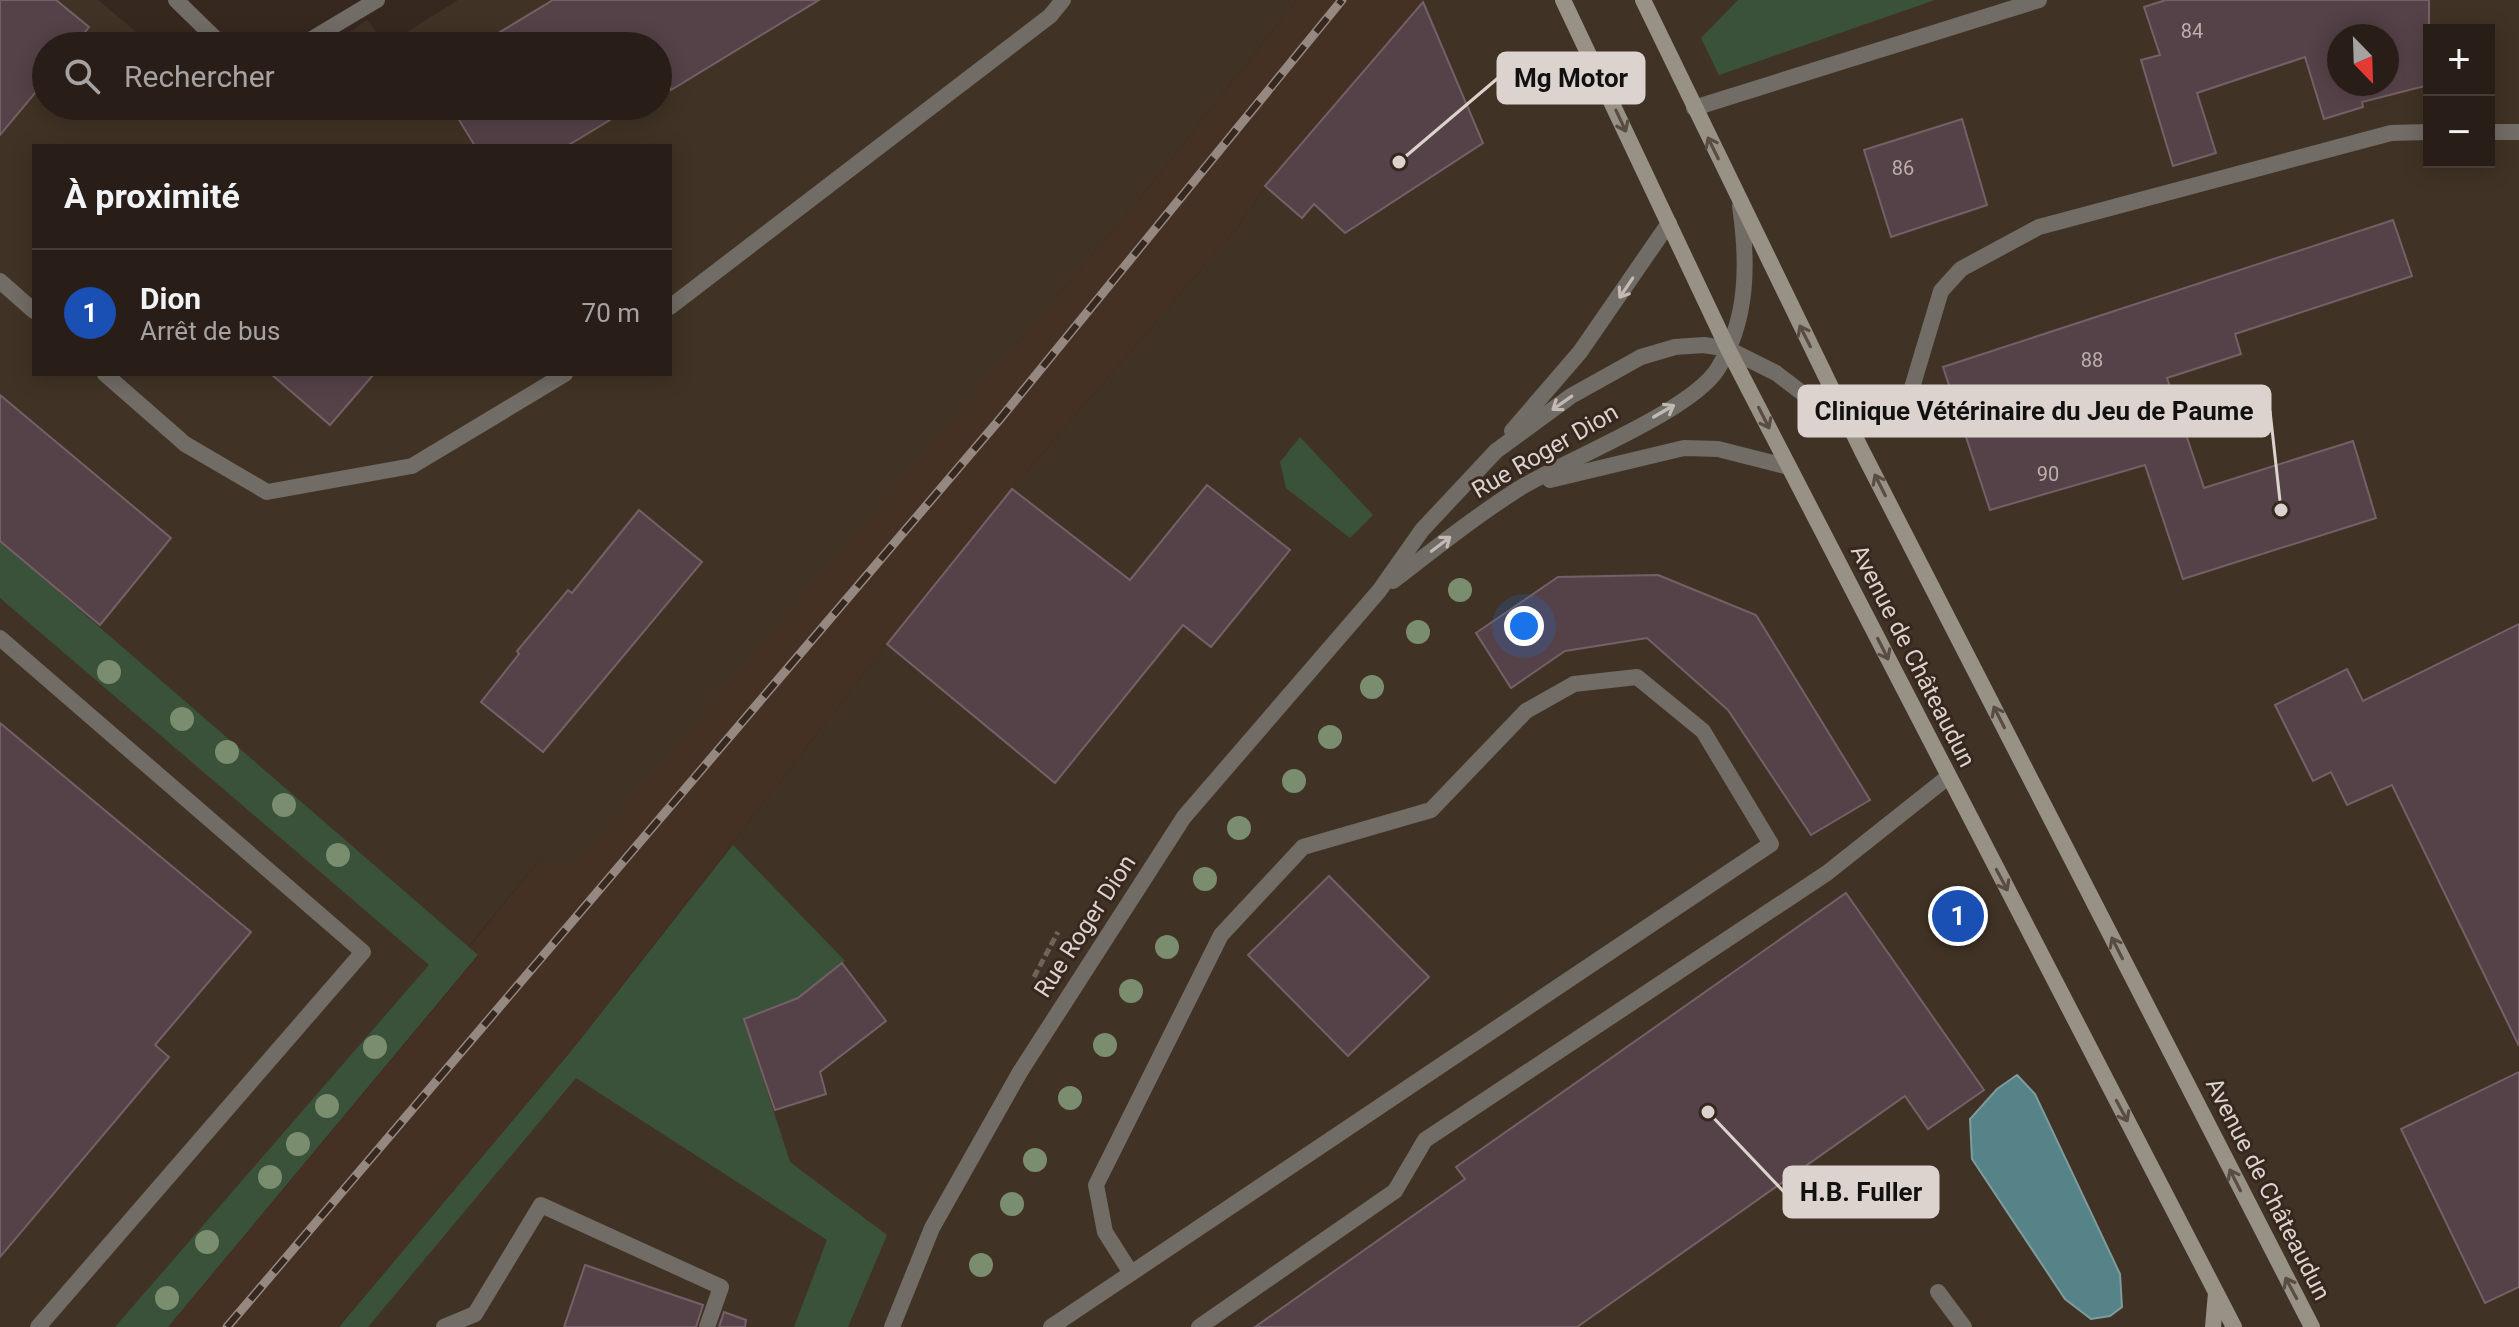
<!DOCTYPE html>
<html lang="fr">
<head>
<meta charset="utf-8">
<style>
  :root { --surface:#291e17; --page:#312720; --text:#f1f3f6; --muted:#a5a2a1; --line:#453c36; --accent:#8c9099 }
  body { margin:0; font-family:Roboto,sans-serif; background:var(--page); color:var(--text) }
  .controls { position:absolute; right:24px; top:24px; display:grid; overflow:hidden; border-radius:0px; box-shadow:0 4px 20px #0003 }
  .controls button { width:72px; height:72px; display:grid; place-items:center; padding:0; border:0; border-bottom:2px solid var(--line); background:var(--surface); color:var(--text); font:40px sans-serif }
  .compass { position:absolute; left:2327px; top:24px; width:72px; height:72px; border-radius:50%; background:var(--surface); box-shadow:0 4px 20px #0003; rotate:157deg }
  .you { position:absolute; left:1524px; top:626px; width:28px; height:28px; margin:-20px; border:6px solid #fff; border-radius:50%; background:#1a73e8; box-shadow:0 0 0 12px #1a73e833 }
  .badge { display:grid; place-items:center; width:52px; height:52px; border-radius:50%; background:var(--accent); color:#fff; font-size:26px; font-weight:700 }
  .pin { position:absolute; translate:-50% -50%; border:4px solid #fff; box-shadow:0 2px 8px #0006 }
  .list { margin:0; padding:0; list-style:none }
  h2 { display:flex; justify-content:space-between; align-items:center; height:104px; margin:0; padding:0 32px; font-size:34px }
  h2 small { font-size:26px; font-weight:400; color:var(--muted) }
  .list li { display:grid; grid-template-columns:52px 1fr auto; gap:24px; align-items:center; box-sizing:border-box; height:128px; padding:0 32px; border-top:2px solid var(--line) }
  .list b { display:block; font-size:30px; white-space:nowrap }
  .list p { margin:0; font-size:26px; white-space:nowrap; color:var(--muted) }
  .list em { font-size:26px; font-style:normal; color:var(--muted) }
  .icon { flex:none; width:44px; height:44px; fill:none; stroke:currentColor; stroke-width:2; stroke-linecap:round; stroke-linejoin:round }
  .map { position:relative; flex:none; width:2519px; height:1327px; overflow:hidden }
  .search { position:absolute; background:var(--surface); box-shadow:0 4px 20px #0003; left:32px; top:32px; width:640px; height:88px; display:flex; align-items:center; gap:20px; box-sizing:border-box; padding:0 28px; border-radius:44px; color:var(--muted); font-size:30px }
  .panel { position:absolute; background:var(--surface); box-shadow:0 4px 20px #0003; left:32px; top:144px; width:640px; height:232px; border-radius:0px }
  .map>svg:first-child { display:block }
  .built { fill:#453024 }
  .industrial { fill:#403325; fill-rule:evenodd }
  .green { fill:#3b523a }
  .water { fill:#558388; stroke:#7e9b9d; stroke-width:2 }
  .building { fill:#554248; stroke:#746066; stroke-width:2; fill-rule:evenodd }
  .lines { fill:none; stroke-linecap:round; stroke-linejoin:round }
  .path { stroke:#71635c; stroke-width:5; stroke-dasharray:8 4; stroke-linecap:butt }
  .service { stroke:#716c65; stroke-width:16 }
  .minor { stroke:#716c65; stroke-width:16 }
  .tertiary { stroke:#716c65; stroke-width:16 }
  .secondary { stroke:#989185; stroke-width:16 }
  .rail-casing { stroke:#948881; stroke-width:9 }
  .rail { stroke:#37281f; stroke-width:6; stroke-dasharray:18; stroke-linecap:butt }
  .tree { fill:#7a8d6e }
  .oneway { stroke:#594d43 }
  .oneway2 { stroke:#c2b9b4 }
  .labels { text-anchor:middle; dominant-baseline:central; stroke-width:6; stroke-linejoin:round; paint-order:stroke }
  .number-label { font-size:20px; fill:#bbafac }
  .street-label { font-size:24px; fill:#ddd3ce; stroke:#37281f }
  .leader { fill:none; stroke:#ddd3ce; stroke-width:3 }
  .callout-dot { fill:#ddd3ce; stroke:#37281f; stroke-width:3 }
  .callout { fill:#ddd3ce; stroke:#ddd3ce; stroke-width:3 }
  .callout-label { font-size:26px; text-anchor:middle; font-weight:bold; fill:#111 }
</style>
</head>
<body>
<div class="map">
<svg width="2519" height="1327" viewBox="0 0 2519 1327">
  <rect width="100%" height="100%" fill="#37281f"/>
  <polygon class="built" points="1297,0 1426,0 1266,186 1238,227 1012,489 887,644 572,1050 339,1327 168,1327 478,956 469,947 540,859 574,866 1139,199"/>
  <g class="industrial">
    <path d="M0 0H98L153 46H46V106H225L236 114 247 106H658V46H331L367 20 386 45 458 0H1297L1139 199 574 867 540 859 469 946 478 955 168 1327H0ZM34 146H670V374H34Z"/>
    <path d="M1426 0H2519V1327H339L572 1050 887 644 1012 489 1238 227 1266 186ZM2429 30H2489V162H2429ZM2339 36H2387V84H2339Z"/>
  </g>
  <g class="green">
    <polygon points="1738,0 1935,0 1719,75 1701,38"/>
    <polygon points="1300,437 1373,515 1350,538 1286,488 1280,462"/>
    <polygon points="0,541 478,955 168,1327 115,1327 429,965 0,598"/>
    <polygon points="733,845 845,961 798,998 744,1019 790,1162 887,1235 848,1327 794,1327 827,1240 576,1078 368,1327 339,1327 572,1050"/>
  </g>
  <polygon class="water" points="2017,1075 2035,1094 2120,1274 2122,1307 2110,1316 2091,1319 2065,1299 1972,1159 1970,1119 1997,1089"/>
  <g class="building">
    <polygon points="0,0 56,0 89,27 74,46 46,46 46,80 0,135"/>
    <polygon points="553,0 819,0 671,90 669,84 658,90 658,46 477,46"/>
    <path d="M2166 0H2429V85L2362 102 2363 107 2324 119 2305 57 2197 93 2216 153 2173 166 2141 60 2160 55 2144 7ZM2339 36H2387V84H2339Z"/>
    <polygon points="1423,2 1483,143 1345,233 1314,204 1302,218 1265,186"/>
    <polygon points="460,106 633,106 567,146 475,146 453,110"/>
    <polygon points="1962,119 1987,205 1891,237 1864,150"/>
    <polygon points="2393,220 2412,276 2235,334 2241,354 2167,378 2204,488 2353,441 2376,518 2183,579 2145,465 1990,510 1943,367"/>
    <polygon points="271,374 374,374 330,425"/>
    <polygon points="0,395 171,538 100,625 0,541"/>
    <polygon points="1207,485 1290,550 1211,647 1183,625 1055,783 887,644 1012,489 1130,580"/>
    <polygon points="639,510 702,562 543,752 481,702 519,654 517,651 568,590 572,593"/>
    <polygon points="1658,575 1756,615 1870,800 1811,835 1728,710 1647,638 1565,651 1511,688 1476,633 1558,577"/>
    <polygon points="2519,624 2519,1046 2392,785 2347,805 2331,772 2313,781 2275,705 2347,669 2363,701"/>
    <polygon points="0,723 251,932 155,1045 169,1057 0,1257"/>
    <polygon points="1329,876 1429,977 1348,1056 1248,955"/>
    <polygon points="1846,893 1984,1090 1928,1129 1905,1096 1577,1327 1255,1327 1465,1179 1456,1167"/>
    <polygon points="842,963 886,1021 820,1072 826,1094 775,1110 744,1019 798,998"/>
    <polygon points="2519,1072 2519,1287 2485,1303 2401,1129"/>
    <polygon points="585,1265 703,1305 696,1327 564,1327"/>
    <polygon points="724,1312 746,1320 745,1327 719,1327"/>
  </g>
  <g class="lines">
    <polyline class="path" points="1034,977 1058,932"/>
    <g class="service">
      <polyline points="1694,108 2039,0"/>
      <polyline points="2489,132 2519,132"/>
      <polyline points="0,281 34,311"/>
      <polyline points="670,307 1050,16 1063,0"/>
      <polyline points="105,374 185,444 267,492 412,466 565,374"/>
      <polyline points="1852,431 1885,414 1911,391 1941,291 1961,269 2039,227 2391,133 2429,132"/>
      <polyline points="0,638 363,952 38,1327"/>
      <polyline points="1938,1292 1964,1327"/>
      <polyline points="444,1327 475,1314 541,1205 721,1287 707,1327"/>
      <polyline points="1051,1327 1771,844 1703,731 1637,677 1574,684 1526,711 1431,810 1303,847 1221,935 1096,1185 1105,1232 1131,1273"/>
      <polyline points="1199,1327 1395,1191 1425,1140 1827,873 1948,777"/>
    </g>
    <g class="minor">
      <polyline points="176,0 223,46"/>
      <polyline points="300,46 377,0"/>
    </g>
    <g class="tertiary">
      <polyline points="1512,431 1580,352 1669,223"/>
      <polyline points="1550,480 1684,448 1718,449 1789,467"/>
      <path d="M1393 581C1434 549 1476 516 1520 488 1568 459 1689 412 1717 370 1749 320 1748 261 1740 206"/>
      <polyline points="892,1327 932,1228 1020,1072 1184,817 1379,591 1422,530 1496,451 1571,396 1641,357 1675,347 1704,345 1728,349 1776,373 1852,431"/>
    </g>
    <g class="secondary">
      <polyline points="1563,0 1728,349 2234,1327"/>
      <polyline points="1643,0 1862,451 2312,1327"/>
      <polyline points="2213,1327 2216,1293"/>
    </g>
    <g class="rail-casing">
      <polyline id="rail" points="227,1327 1000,419 1342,0"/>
    </g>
    <use href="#rail" class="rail"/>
  </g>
  <g class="tree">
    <circle cx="1460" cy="590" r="12"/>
    <circle cx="1418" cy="632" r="12"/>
    <circle cx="109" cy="672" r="12"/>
    <circle cx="1372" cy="687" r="12"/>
    <circle cx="182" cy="719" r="12"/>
    <circle cx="1330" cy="737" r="12"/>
    <circle cx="227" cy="752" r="12"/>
    <circle cx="1294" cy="781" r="12"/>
    <circle cx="284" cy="805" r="12"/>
    <circle cx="1239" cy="828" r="12"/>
    <circle cx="338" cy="855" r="12"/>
    <circle cx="1205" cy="879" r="12"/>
    <circle cx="1167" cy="947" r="12"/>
    <circle cx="1131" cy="991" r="12"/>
    <circle cx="1105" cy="1045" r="12"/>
    <circle cx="375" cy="1047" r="12"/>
    <circle cx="1070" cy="1098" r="12"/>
    <circle cx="327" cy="1106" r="12"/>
    <circle cx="298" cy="1144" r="12"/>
    <circle cx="1035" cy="1160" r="12"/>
    <circle cx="270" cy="1177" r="12"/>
    <circle cx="1012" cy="1204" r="12"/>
    <circle cx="207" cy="1242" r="12"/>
    <circle cx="981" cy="1265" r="12"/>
    <circle cx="167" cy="1298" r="12"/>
  </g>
  <defs><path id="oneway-shaft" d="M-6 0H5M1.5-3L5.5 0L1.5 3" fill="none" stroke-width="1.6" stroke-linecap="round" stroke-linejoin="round" transform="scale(2)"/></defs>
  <g class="oneway">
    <use href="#oneway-shaft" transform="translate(1621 121) rotate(65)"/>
    <use href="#oneway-shaft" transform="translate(1713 148) rotate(-116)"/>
    <use href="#oneway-shaft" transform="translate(1805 336) rotate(-117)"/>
    <use href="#oneway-shaft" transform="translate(1764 418) rotate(63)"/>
    <use href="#oneway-shaft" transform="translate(1880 485) rotate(-117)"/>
    <use href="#oneway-shaft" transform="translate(1883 649) rotate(63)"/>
    <use href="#oneway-shaft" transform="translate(1999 717) rotate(-117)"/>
    <use href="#oneway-shaft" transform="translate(2002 880) rotate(62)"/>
    <use href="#oneway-shaft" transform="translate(2117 948) rotate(-117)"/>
    <use href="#oneway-shaft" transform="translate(2122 1111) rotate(62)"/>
    <use href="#oneway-shaft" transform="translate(2235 1180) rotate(-117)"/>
    <use href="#oneway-shaft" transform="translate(2291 1288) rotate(-118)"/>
  </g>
  <g class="oneway2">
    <use href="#oneway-shaft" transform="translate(1626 288) rotate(124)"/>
    <use href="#oneway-shaft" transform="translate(1562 403) rotate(145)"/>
    <use href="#oneway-shaft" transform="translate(1664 411) rotate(-30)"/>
    <use href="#oneway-shaft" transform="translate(1441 544) rotate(-37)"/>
  </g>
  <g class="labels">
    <g class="number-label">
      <text x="2192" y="31">84</text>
      <text x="1903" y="168">86</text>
      <text x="2092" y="360">88</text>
      <text x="2048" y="474">90</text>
    </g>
    <g class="street-label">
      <text transform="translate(1545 451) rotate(-30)">Rue Roger Dion</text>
      <text transform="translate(1913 656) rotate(63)">Avenue de Châteaudun</text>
      <text transform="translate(1085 926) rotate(-57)">Rue Roger Dion</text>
      <text transform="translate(2268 1189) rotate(63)">Avenue de Châteaudun</text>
    </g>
  </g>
  <path class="leader" d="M1399 162L1498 78M2281 510L2270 411M1708 1112L1784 1192"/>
  <g class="callout-dot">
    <circle cx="1399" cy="162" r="8"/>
    <circle cx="2281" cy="510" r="8"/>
    <circle cx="1708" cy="1112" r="8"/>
  </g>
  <g class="callout">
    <rect x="1498" y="53" width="146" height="50" rx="8"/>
    <rect x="1799" y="386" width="471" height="50" rx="8"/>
    <rect x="1784" y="1167" width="154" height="50" rx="8"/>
  </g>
  <g class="callout-label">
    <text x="1571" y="87">Mg Motor</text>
    <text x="2034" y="420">Clinique Vétérinaire du Jeu de Paume</text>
    <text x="1861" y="1201">H.B. Fuller</text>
  </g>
</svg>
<div class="controls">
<button>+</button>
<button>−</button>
</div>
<svg class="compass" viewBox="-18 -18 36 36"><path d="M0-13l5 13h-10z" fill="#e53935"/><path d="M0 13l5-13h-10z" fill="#a5a2a1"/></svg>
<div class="you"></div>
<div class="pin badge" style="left:1958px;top:916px;background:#1a4fb4">1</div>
<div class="search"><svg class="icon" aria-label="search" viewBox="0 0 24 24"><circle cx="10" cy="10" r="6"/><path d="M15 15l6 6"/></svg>Rechercher</div>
<section class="panel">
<h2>À proximité<small></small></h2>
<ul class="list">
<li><span class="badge" style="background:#1a4fb4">1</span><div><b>Dion</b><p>Arrêt de bus</p></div><em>70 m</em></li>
</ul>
</section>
</div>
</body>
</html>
